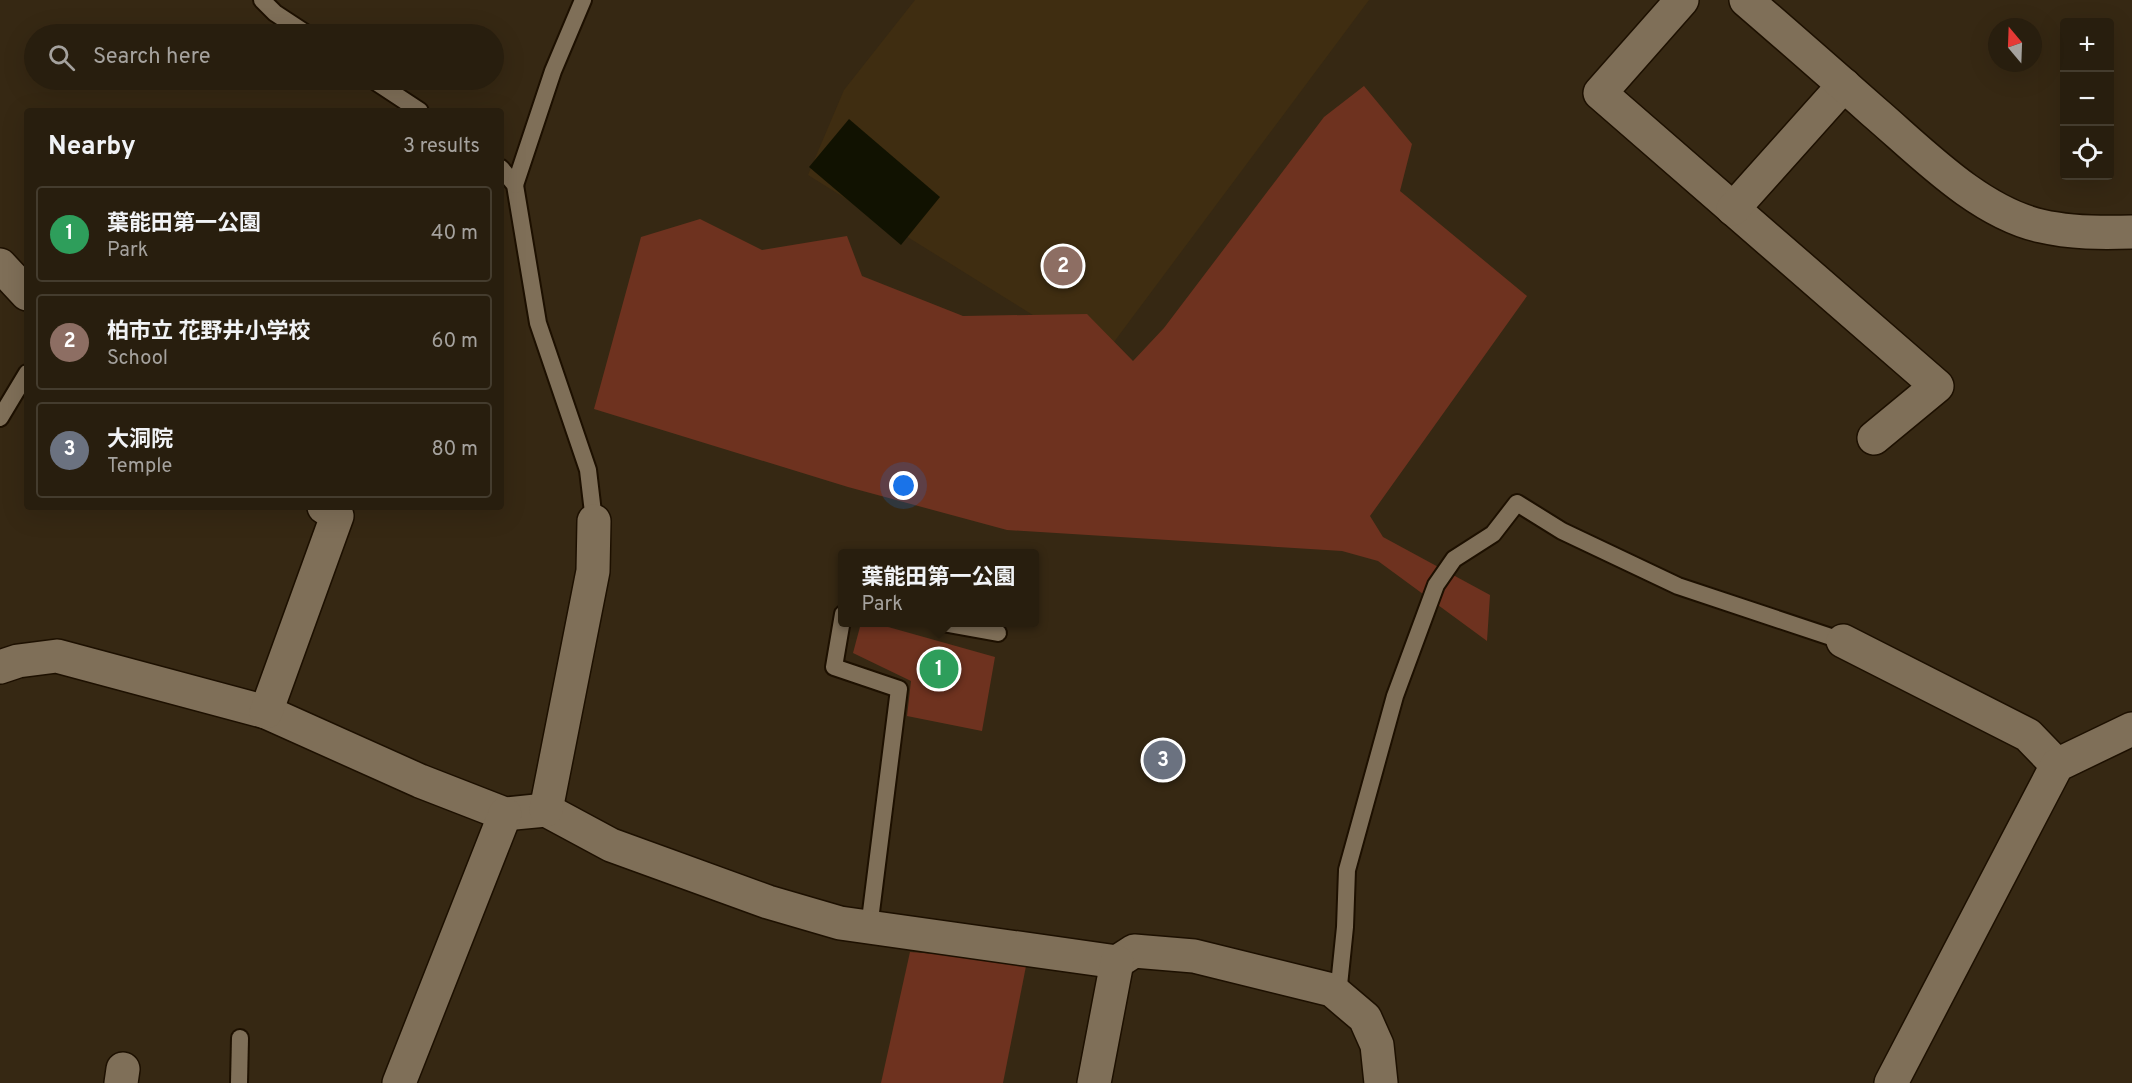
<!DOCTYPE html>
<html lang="en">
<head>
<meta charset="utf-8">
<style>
  :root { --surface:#281e0e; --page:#342b1c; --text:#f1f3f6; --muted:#a5a29e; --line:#443c2e; --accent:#bca0f2 }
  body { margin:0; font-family:Overpass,"Noto Sans JP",sans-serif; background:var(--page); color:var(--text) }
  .controls { position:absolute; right:18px; top:18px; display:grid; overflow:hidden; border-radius:6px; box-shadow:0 6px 24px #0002 }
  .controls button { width:54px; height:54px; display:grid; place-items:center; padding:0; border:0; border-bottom:2px solid var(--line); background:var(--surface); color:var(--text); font:30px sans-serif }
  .compass { position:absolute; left:1988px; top:18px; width:54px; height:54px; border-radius:50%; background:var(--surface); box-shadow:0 6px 24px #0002; rotate:341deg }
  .you { position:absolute; left:904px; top:486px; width:21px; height:21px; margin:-15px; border:4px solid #fff; border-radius:50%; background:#1a73e8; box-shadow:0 0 0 9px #1a73e833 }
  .badge { display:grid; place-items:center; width:39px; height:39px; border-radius:50%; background:var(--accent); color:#fff; font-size:20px; font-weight:700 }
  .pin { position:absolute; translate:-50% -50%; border:3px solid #fff; box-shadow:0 2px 6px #0006 }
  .popup { position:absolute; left:838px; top:549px; width:201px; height:78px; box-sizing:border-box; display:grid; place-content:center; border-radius:6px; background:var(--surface); filter:drop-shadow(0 2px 4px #0005); font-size:20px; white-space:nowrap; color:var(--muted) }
  .popup b { font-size:22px; color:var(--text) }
  .popup::after { content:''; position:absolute; left:50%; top:100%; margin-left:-12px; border:12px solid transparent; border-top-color:var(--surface) }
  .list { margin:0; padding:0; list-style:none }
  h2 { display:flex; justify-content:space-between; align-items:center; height:78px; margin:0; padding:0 24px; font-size:26px }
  h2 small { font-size:20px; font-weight:400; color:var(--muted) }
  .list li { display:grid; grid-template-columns:39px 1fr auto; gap:18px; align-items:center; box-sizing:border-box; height:96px; margin:0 12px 12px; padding:0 12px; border:2px solid var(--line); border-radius:6px }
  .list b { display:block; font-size:22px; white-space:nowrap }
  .list p { margin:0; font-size:20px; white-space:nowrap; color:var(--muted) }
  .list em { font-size:20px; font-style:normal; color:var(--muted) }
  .icon { flex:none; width:33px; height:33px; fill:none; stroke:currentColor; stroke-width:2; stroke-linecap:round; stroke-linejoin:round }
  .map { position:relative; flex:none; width:2132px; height:1083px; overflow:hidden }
  .search { position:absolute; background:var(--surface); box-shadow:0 6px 24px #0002; left:24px; top:24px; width:480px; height:66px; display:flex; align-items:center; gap:15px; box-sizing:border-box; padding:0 21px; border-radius:33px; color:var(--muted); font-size:22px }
  .panel { position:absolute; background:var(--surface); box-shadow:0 6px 24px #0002; left:24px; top:108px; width:480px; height:402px; border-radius:6px }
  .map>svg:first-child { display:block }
  .built { fill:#3f2d11 }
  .green { fill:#6e321f }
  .water { fill:#111201 }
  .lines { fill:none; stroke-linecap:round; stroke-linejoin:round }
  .service-casing { stroke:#1d1000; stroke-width:20 }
  .minor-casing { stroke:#1d1000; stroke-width:36 }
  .tertiary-casing { stroke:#1d1000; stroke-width:36 }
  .service { stroke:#7f6f58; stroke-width:16 }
  .minor { stroke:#7f6f58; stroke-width:33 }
  .tertiary { stroke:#7f6f58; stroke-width:33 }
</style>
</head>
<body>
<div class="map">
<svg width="2132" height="1083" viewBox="0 0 2132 1083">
  <rect width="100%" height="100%" fill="#362813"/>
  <polygon class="built" points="915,0 1369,0 1102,358 808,175 844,90"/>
  <g class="green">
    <polygon points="1364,86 1412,144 1400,191 1527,296 1370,516 1383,537 1490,595 1487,641 1378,561 1342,551 1007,530 848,487 594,409 641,237 700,219 762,250 847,236 862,276 963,316 1087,314 1133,361 1164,328 1324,117"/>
    <polygon points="874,623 995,657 982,731 907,716 911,681 853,653 861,623"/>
    <polygon points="910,952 1027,961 1003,1083 881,1083"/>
  </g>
  <polygon class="water" points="849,119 940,197 901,245 809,167"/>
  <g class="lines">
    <g class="service-casing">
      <g id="service">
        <polyline points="262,0 275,13 307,34"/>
        <polyline points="373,80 420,111"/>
        <polyline points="501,168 515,185 538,323 588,470 594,521"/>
        <polyline points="515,185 553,71 583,0"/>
        <polyline points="0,418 27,373"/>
        <polyline points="843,614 834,667 899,689 869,928"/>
        <polyline points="937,622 998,633"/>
        <polyline points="1338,995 1345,927 1347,870 1395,696 1436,585 1454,559 1493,534 1517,503 1562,531 1678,586 1843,641"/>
        <polyline points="239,1083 240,1038"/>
      </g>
    </g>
    <g class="minor-casing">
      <g id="minor">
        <polyline points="1682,0 1600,93 1937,386 1874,438"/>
        <polyline points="1733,209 1844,85"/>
        <polyline points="0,265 27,294"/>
        <polyline points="1843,641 2028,735 2057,765"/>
        <polyline points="0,667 18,661 57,656 266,712 420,781 505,814 546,810 611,845 768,902 840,923 1117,962 1134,951 1194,956 1332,990 1365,1018 1377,1045 1381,1083"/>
        <polyline points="266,712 337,516 324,507"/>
        <polyline points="546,810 593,571 594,521"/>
        <polyline points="121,1083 123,1069"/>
        <polyline points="399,1083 505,814"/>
        <polyline points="1094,1083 1117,962"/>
        <polyline points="1891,1083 2057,765 2132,729"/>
      </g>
    </g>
    <g class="tertiary-casing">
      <path id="tertiary" d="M1746 0C1789 37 1831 74 1873 111 1921 152 1978 212 2041 226 2071 233 2102 233 2132 232"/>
    </g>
    <use href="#service" class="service"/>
    <use href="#minor" class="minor"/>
    <use href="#tertiary" class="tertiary"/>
  </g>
</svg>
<div class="controls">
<button>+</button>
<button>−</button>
<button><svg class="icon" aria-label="locate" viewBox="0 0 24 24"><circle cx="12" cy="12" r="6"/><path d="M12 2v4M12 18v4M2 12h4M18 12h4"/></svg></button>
</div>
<svg class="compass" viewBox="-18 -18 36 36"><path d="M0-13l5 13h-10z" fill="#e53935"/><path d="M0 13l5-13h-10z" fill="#a5a29e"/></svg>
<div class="you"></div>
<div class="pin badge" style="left:939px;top:669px;background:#2e9e5b">1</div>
<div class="popup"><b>葉能田第一公園</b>Park</div>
<div class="pin badge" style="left:1063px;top:266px;background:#8d6e63">2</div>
<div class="pin badge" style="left:1163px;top:760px;background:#6b7280">3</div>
<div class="search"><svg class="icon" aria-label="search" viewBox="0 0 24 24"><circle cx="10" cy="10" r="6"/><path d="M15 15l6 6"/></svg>Search here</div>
<section class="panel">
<h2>Nearby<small>3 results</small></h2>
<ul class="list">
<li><span class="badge" style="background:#2e9e5b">1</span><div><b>葉能田第一公園</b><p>Park</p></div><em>40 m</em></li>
<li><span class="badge" style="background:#8d6e63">2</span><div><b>柏市立 花野井小学校</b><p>School</p></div><em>60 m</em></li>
<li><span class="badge" style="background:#6b7280">3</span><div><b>大洞院</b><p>Temple</p></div><em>80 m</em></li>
</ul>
</section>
</div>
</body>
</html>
